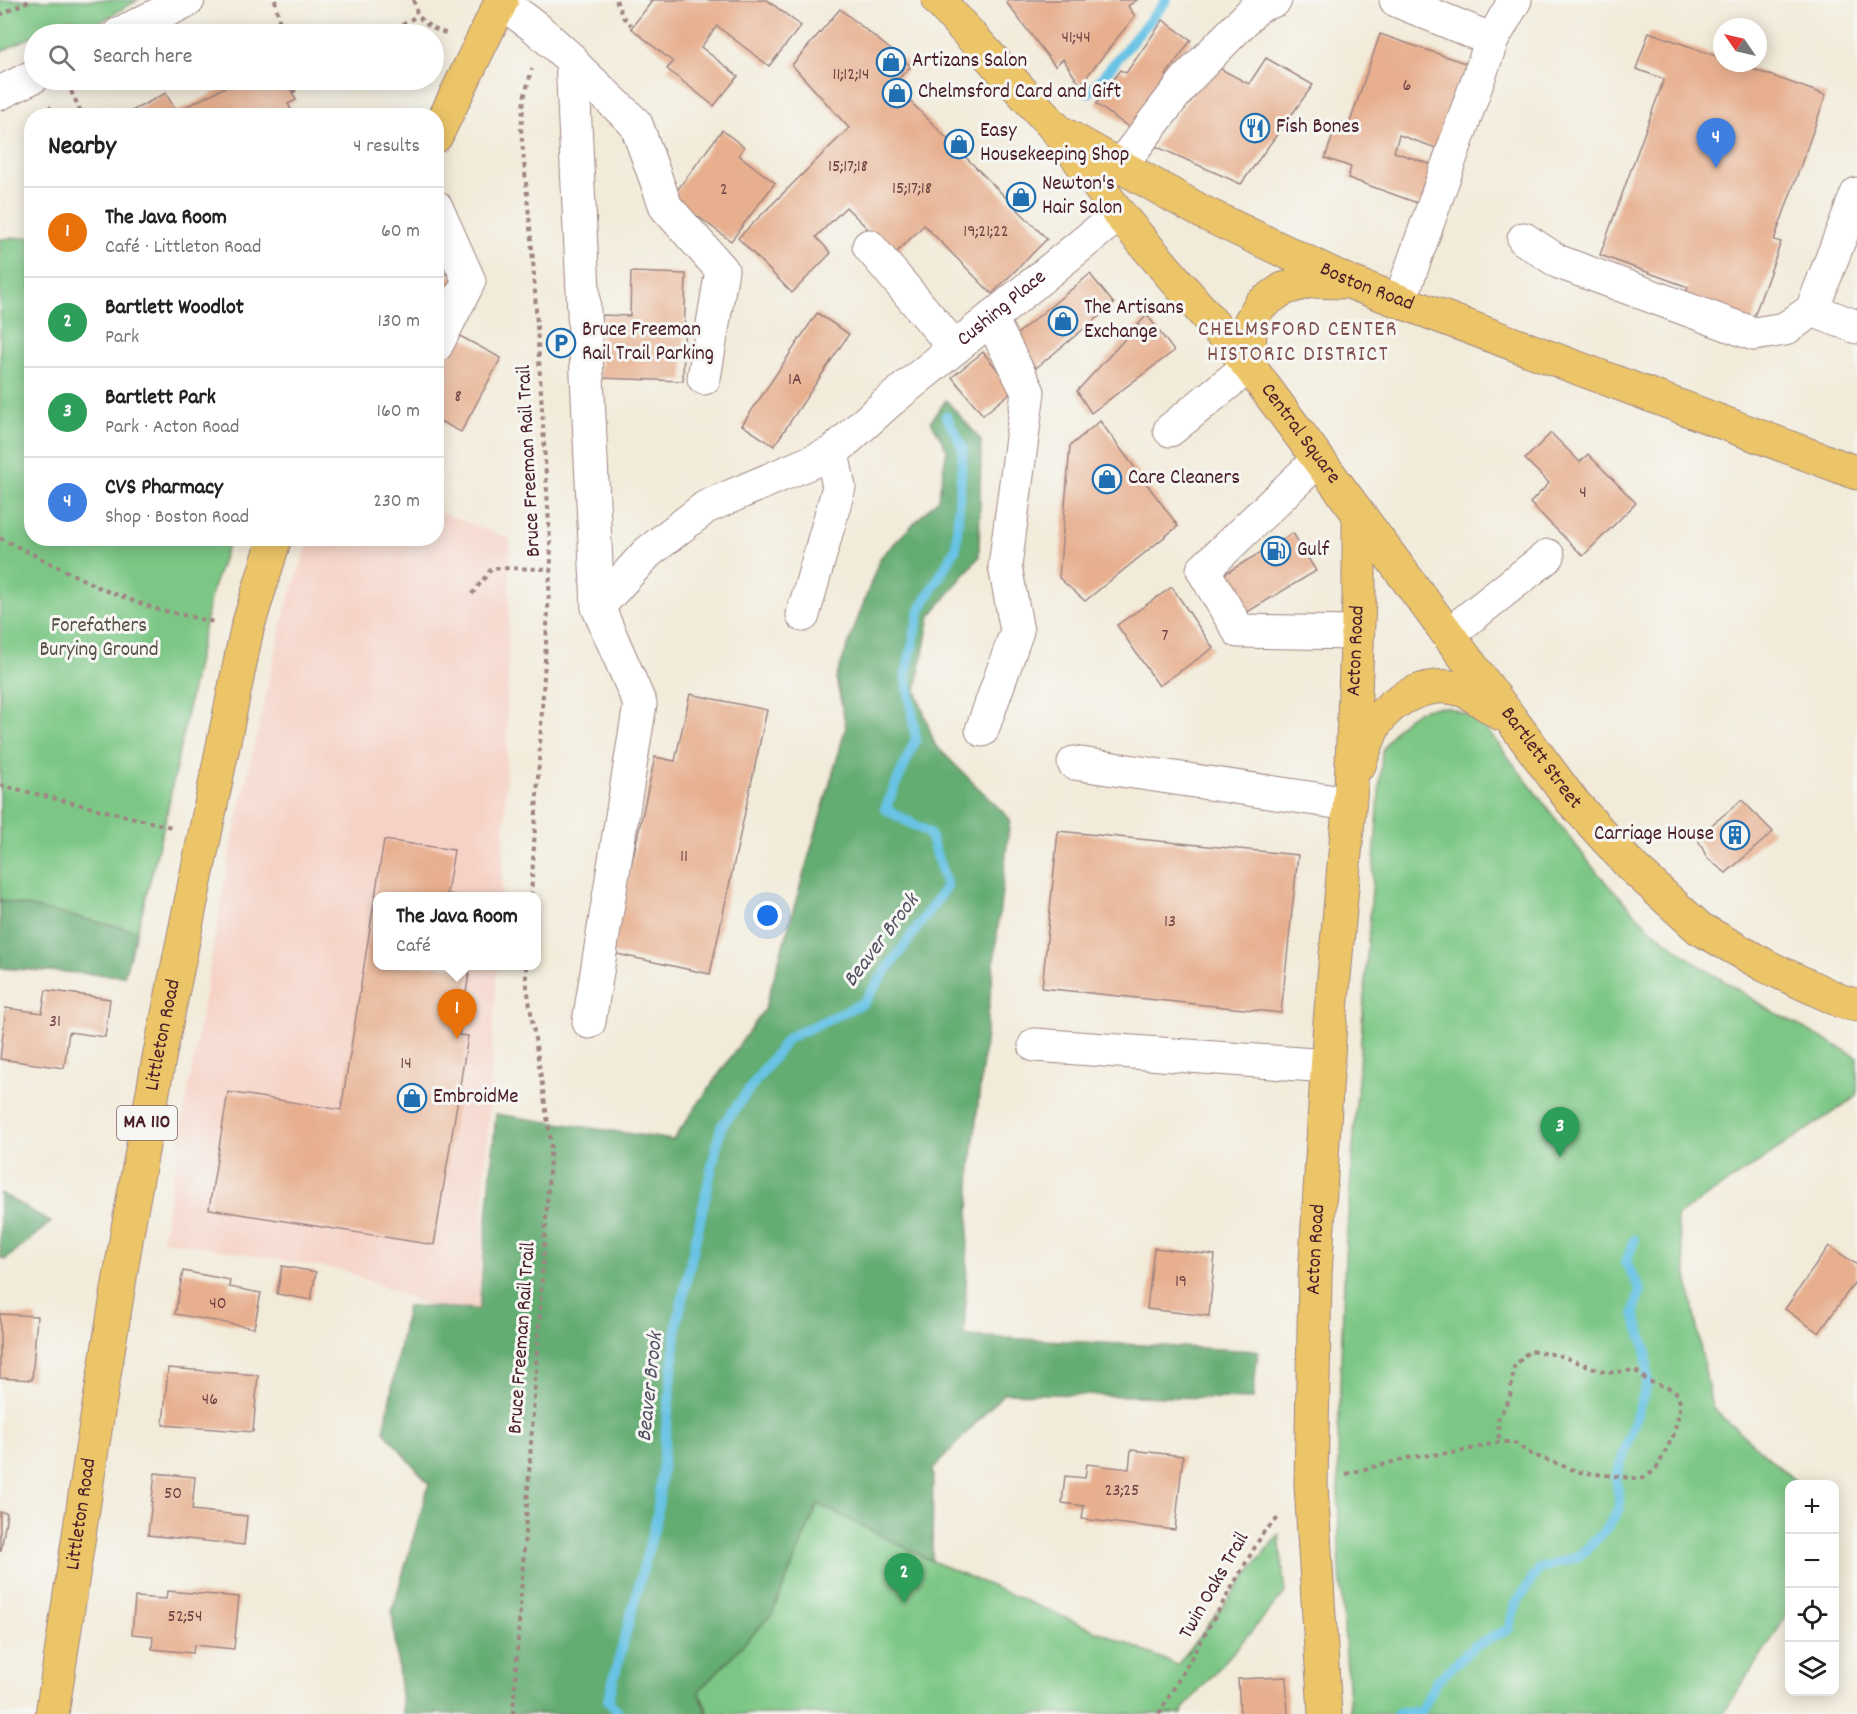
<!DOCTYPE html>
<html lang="en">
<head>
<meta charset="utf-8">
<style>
  :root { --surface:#fff; --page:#f2f2f2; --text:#222; --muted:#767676; --line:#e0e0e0; --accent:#0f766e }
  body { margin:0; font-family:Dekko,sans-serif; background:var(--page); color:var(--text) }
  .controls { position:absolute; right:18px; bottom:18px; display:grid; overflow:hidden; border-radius:12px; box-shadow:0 3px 15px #0003 }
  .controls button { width:54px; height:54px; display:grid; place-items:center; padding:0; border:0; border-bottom:2px solid var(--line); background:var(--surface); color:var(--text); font:30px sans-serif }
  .compass { position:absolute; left:1713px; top:18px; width:54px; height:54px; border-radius:50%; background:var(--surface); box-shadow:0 3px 15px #0003; rotate:304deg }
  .you { position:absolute; left:768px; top:916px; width:21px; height:21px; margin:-15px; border:4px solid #fff; border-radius:50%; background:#1a73e8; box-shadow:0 0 0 9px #1a73e833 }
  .badge { display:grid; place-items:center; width:39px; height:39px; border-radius:50%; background:var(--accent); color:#fff; font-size:20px; font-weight:700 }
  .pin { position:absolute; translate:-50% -50px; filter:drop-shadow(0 2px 3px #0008) }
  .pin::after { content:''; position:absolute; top:32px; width:21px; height:18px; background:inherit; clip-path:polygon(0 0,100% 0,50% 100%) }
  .popup { position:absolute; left:373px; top:892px; width:168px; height:78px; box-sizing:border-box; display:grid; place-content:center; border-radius:12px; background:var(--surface); filter:drop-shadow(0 2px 4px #0005); font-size:20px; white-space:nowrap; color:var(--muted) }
  .popup b { font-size:22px; color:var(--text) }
  .popup::after { content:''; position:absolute; left:50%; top:100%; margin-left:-12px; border:12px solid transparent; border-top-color:var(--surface) }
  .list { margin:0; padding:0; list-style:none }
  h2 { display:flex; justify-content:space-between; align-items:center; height:78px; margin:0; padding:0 24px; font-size:26px }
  h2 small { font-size:20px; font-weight:400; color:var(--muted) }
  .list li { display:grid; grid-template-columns:39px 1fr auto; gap:18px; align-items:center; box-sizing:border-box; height:90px; padding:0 24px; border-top:2px solid var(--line) }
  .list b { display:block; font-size:22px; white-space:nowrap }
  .list p { margin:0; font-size:20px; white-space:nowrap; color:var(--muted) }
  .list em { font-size:20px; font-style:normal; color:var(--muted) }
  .icon { flex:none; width:33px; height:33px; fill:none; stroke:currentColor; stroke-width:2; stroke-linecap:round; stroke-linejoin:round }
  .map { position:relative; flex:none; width:1857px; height:1714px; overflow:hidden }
  .search { position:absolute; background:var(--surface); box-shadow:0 3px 15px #0003; left:24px; top:24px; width:420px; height:66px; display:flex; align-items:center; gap:15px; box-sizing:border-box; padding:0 21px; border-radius:33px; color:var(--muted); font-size:22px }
  .panel { position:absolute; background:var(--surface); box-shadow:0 3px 15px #0003; left:24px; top:108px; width:420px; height:438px; border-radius:24px }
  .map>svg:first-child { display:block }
  .built { fill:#f6d1c5 }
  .green { fill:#7bc785; stroke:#627358; stroke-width:1.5 }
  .forest { fill:#64ac72; stroke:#57664e; stroke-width:1.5 }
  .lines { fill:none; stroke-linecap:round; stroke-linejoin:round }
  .stream { stroke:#67c3e5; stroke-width:10 }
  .building { fill:#e7af8e }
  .minor-casing { stroke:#9e8582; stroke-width:35 }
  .major-casing { stroke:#9e8582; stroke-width:35 }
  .path { stroke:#9e8582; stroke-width:4; stroke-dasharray:4.5 4.5; stroke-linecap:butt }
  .minor { stroke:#fff; stroke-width:33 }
  .major { stroke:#ecc569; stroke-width:33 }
  .labels { text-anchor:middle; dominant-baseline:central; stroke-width:6; stroke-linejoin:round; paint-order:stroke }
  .number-label { font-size:18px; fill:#714344 }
  .shield { fill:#f6f6f2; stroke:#7e6067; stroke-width:1.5 }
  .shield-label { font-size:20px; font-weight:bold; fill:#4a1f2b }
  .poi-label { font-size:21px; fill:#4a1f2b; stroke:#f6f6f2; text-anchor:start }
  .street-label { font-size:21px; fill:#4a1f2b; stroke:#f6f6f2 }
  .park-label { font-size:21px; fill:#595146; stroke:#f6f6f2 }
  .neighbourhood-label { font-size:22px; letter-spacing:1.5px; fill:#81514e; stroke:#f6f6f2 }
  .water-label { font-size:22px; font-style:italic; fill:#535063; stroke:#f6f6f2 }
</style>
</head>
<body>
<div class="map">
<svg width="1857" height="1714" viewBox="0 0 1857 1714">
  <rect width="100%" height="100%" fill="#f6f6f2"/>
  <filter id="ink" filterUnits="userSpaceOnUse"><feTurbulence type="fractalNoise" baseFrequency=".0167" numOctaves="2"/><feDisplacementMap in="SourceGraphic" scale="12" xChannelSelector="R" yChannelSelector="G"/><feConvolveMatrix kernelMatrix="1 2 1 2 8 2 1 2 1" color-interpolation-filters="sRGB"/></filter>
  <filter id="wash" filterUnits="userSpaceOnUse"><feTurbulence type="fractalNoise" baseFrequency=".008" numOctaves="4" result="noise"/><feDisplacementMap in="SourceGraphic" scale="24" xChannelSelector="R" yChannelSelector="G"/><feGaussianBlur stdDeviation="1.35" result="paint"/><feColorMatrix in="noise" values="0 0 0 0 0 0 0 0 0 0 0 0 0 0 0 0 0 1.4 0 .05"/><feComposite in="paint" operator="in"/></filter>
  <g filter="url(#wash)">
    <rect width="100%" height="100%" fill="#f2ebd9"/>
    <polygon class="built" points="437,511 510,539 506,795 501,896 378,896 378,966 497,966 477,1326 346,1271 162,1240 230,851 285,610 310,539 436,538"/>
    <g class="green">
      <polygon points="0,0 138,0 95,25 69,18 0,52"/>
      <polygon points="31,237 32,538 230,539 211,594 166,817 137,931 0,900 0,239"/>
      <path d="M1447 707 1473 717 1492 736 1595 870 1647 926 1697 964 1770 1010 1857 1057V1096L1676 1217 1712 1408 1799 1484H1790L1789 1612 1723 1714H1350L1339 1557 1338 1434 1345 1256 1382 752C1391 733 1403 716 1424 709 1431 707 1440 707 1447 707Z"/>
      <polygon points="818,1504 932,1561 1177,1665 1279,1534 1285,1593 1183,1709 1182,1714 709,1714 699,1691 772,1614"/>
    </g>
    <g class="forest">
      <polygon points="946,400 981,440 979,557 930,616 916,690 935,745 1010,819 971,1167 964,1336 1258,1351 1253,1399 1004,1393 933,1469 932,1561 818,1504 772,1614 699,1691 707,1714 403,1714 392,1611 429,1484 384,1431 407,1306 479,1309 496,1114 673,1140 765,1008 846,727 836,678 880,558 938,499 947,450 931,421"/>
      <polygon points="0,900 137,931 124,976 0,968"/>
      <polygon points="0,1193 51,1222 5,1260 0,1258"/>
    </g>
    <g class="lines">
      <g class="stream">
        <polyline points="1089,93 1167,0"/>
        <polyline points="619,1714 608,1700 657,1517 677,1323 721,1127 788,1038 863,1003 947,886 929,833 885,809 916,739 906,674 920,610 956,548 963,448 946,416"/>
        <polyline points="1398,1714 1401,1712 1421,1712 1436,1682 1473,1647 1509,1629 1515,1605 1539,1569 1579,1556 1603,1533 1620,1508 1616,1477 1648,1381 1646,1350 1634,1313 1640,1289 1626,1263 1634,1240"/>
      </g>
    </g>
    <g id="blocks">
      <g class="building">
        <polygon points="653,0 767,0 801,26 769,66 717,26 701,47 738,76 714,106 667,69 673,62 631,28"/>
        <polygon points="1009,0 1137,0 1128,6 1135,16 1080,85 1063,59 1055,66 1006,2"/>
        <polygon points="840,9 911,66 893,84 1047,239 992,294 924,225 894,255 846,207 816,237 831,253 792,293 738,238 849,128 792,65"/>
        <polygon points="1163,20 1191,40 1166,75 1172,80 1130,128 1096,104 1120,70 1126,73"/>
        <polygon points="1649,32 1722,58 1722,63 1736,63 1826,95 1774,240 1781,242 1752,322 1684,298 1688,287 1600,255 1664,79 1636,69"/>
        <polygon points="1380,34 1471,65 1442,150 1399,135 1394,152 1436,166 1423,205 1348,178 1351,167 1325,158 1338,121 1349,125"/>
        <polygon points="1266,58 1313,85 1241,184 1155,146 1213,65 1249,84"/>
        <polygon points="239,80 268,80 270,85 278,81 282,89 288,85 296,100 288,104 295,116 122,116 166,93 176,112"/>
        <polygon points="722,130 744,147 739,155 775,183 731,241 672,197"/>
        <polygon points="436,269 460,281 436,327"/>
        <polygon points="631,272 686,274 683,381 600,378 602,315 630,316"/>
        <polygon points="1090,274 1114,304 1036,368 1012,338"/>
        <polygon points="817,313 849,334 774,446 742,425"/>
        <polygon points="1147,315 1174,351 1091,413 1077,391"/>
        <polygon points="458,335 501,358 461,432 436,419 436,375"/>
        <polygon points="983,352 1014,390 983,415 952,377"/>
        <polygon points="1100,421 1178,526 1085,601 1059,578 1070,446"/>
        <polygon points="1551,433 1580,462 1588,454 1636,503 1583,556 1530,503 1549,483 1525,459"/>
        <polygon points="1293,533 1316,571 1244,614 1221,576"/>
        <polygon points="1172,587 1213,648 1159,686 1117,625"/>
        <polygon points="690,694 767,710 710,974 612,953 655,757 675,761"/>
        <polygon points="1742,800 1773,832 1726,873 1707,858 1697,837"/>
        <polygon points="1058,831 1298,855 1281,1013 1042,988"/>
        <polygon points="384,840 454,850 447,894 455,895 378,896 378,966 459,966 470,968 459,1035 468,1036 434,1245 209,1209 228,1092 341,1110"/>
        <polygon points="46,990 110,999 105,1037 69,1032 64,1068 0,1059 6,1008 42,1013"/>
        <polygon points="1829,1246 1857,1265 1857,1279 1819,1333 1785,1309"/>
        <polygon points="1154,1248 1215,1255 1209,1316 1147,1309"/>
        <polygon points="282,1266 316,1272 311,1300 277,1294"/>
        <polygon points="183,1271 230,1280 229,1287 261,1293 254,1328 175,1314"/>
        <polygon points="0,1314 37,1316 32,1380 0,1378"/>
        <polygon points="168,1368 258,1375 253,1432 163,1425"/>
        <polygon points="1131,1450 1183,1456 1175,1530 1082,1519 1084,1506 1062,1503 1065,1476 1085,1478 1087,1464 1129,1469"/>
        <polygon points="155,1473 195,1477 192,1510 247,1516 244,1545 148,1535"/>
        <polygon points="0,1512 7,1513 1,1551 0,1551"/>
        <polygon points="167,1591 239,1597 234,1649 194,1645 193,1653 152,1649 153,1636 132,1634 135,1597 166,1599"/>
        <polygon points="1286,1677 1288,1714 1240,1714 1238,1679"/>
      </g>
    </g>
  </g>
  <g filter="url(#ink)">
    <use href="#blocks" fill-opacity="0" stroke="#9e8582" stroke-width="1.5"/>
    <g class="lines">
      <g class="minor-casing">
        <g id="minor">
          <polyline points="1396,0 1492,40"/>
          <polyline points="501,2 534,26 572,60 598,607 640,704 589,1022"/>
          <polyline points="119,34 188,0"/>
          <polyline points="572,63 636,124 666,207 722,270 704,378"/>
          <polyline points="0,93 34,76"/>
          <polyline points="1120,166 1186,80 1258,6 1275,0"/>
          <polyline points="1857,194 1812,310 1857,327"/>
          <polyline points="436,207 469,281 436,346"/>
          <polyline points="1524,239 1559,262 1754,334 1785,329 1812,310"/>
          <polyline points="869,246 955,348"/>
          <polyline points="1400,301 1492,40 1515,0"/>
          <polyline points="1170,430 1249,366"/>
          <polyline points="1318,460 1203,570 1239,631 1357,633"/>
          <path id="s1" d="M598 607 647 553 706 507 832 453 886 404 1119 214"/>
          <polyline points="803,615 839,487 832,453"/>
          <polyline points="1449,634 1548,556"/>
          <polyline points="982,730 1017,631 1005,566 1028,392 991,319"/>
          <polyline points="1074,763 1349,804"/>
          <polyline points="1035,1045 1328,1066"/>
        </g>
      </g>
      <g class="major-casing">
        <g id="major">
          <path id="s2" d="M938 0 1058 131 1204 213 1349 282 1857 473"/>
          <path id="s3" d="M1058 131 1119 214 1249 366 1571 800 1630 865 1699 928 1766 966 1843 1002 1857 1005"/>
          <polyline points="436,136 502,0"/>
          <polyline points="1249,366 1250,322 1260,305 1283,289 1311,281 1344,282"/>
          <path d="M1359 765C1364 752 1368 737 1375 725 1392 697 1433 678 1465 691 1477 697 1489 707 1501 714"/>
          <path id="s4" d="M52 1714 92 1449 129 1222 160 1053 247 629 275 538"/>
          <path id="s5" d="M1325 1714 1311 1485 1315 1276 1330 1022 1351 786 1359 599V515"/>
        </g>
      </g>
      <g class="path">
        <polyline points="275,0 282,34"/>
        <path d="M414 0C415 20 430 29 449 34"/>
        <polyline points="616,0 623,17 631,25"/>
        <polyline points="650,0 651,1"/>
        <polyline points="0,15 31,0"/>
        <polyline points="387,34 417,16"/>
        <polyline points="282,80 285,86"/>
        <polyline points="71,91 83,116"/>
        <polyline points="292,92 313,80"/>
        <polyline points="49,106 53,116"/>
        <polyline points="0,538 104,590 156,609 214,622"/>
        <polyline points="472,594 492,568 550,569"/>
        <polyline points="0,785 171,827"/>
        <polyline points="531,896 551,558 533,260 521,129 524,98 532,69"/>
        <polyline points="1346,1474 1412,1457 1458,1452 1499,1442 1513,1442 1531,1454 1579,1472 1641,1479 1656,1470 1674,1434 1681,1404 1675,1390 1648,1381 1635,1370 1607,1373 1558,1355 1529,1351 1514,1367 1510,1396 1498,1420 1499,1442"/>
        <polyline points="513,1714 551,1143 526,980 526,966"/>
        <polyline points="1159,1714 1263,1533 1278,1518"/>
      </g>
      <use href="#minor" class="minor"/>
      <use href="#major" class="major"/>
    </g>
  </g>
  <defs>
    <g id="shop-ring" transform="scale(1.5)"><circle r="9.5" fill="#f6f6f2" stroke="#1f6fb2" stroke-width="1.5"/><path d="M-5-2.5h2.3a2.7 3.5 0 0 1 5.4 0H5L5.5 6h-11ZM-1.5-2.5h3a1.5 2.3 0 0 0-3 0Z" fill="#1f6fb2"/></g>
    <g id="restaurant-ring" transform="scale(1.5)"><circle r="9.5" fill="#f6f6f2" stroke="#1f6fb2" stroke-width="1.5"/><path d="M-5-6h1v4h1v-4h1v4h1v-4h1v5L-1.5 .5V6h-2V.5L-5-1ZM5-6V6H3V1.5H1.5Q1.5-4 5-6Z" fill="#1f6fb2"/></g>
    <g id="parking-ring" transform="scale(1.5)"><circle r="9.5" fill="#f6f6f2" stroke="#1f6fb2" stroke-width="1.5"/><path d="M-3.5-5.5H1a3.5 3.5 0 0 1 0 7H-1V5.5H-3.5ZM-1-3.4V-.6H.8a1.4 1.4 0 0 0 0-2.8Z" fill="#1f6fb2"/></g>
    <g id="fuel-ring" transform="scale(1.5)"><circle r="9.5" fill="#f6f6f2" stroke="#1f6fb2" stroke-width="1.5"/><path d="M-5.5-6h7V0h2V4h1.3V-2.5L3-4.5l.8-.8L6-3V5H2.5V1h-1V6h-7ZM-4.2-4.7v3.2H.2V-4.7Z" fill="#1f6fb2"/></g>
    <g id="building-ring" transform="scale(1.5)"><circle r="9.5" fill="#f6f6f2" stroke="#1f6fb2" stroke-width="1.5"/><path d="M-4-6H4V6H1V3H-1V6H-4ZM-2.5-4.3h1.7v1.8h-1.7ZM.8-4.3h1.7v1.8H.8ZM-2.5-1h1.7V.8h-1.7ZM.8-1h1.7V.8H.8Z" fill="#1f6fb2"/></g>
  </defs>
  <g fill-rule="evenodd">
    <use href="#shop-ring" x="891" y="62"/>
    <use href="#shop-ring" x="897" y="93"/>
    <use href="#restaurant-ring" x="1255" y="128"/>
    <use href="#shop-ring" x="959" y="144"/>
    <use href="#shop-ring" x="1021" y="197"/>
    <use href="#shop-ring" x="1063" y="321"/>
    <use href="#parking-ring" x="561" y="343"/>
    <use href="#shop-ring" x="1107" y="479"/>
    <use href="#fuel-ring" x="1276" y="551"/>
    <use href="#building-ring" x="1735" y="835"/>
    <use href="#shop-ring" x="412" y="1098"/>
  </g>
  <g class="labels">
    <g class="number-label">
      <text x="1076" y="38">41;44</text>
      <text x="851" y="75">11;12;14</text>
      <text x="1407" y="86">6</text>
      <text x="848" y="167">15;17;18</text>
      <text x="912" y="189">15;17;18</text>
      <text x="724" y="190">2</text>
      <text x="986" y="232">19;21;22</text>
      <text x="795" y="380">1A</text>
      <text x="458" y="397">8</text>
      <text x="1583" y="493">4</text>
      <text x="1165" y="636">7</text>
      <text x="684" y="857">11</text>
      <text x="1170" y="922">13</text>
      <text x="55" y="1022">31</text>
      <text x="406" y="1064">14</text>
      <text x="1181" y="1282">19</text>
      <text x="218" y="1304">40</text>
      <text x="210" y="1400">46</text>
      <text x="1122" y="1491">23;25</text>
      <text x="173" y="1494">50</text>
      <text x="185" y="1617">52;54</text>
    </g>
    <rect class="shield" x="117" y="1106" width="60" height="34" rx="4.5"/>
    <g class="shield-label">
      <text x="147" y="1123">MA 110</text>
    </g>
    <g class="poi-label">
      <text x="912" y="62">Artizans Salon</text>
      <text x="918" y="93">Chelmsford Card and Gift</text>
      <text x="1276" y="128">Fish Bones</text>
      <text x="980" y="132">Easy<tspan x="980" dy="24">Housekeeping Shop</tspan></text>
      <text x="1042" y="185">Newton's<tspan x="1042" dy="24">Hair Salon</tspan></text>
      <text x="1084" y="309">The Artisans<tspan x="1084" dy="24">Exchange</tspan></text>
      <text x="582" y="331">Bruce Freeman<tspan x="582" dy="24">Rail Trail Parking</tspan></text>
      <text x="1128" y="479">Care Cleaners</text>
      <text x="1297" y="551">Gulf</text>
      <text x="1714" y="835" text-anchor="end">Carriage House</text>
      <text x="433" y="1098">EmbroidMe</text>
    </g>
    <g class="street-label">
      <text stroke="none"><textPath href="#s2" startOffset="524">Boston Road</textPath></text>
      <text stroke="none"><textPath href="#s1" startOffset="508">Cushing Place</textPath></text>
      <text stroke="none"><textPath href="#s3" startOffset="388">Central Square</textPath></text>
      <text transform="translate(530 461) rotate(-93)">Bruce Freeman Rail Trail</text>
      <text stroke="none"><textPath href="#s5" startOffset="1065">Acton Road</textPath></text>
      <text stroke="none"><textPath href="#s3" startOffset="792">Bartlett Street</textPath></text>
      <text stroke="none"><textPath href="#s4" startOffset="688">Littleton Road</textPath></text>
      <text stroke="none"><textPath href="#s5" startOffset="465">Acton Road</textPath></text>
      <text transform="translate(523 1338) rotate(-86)">Bruce Freeman Rail Trail</text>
      <text stroke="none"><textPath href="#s4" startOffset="202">Littleton Road</textPath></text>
      <text transform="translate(1215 1586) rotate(-60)">Twin Oaks Trail</text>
    </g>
    <g class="park-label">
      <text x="99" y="627">Forefathers<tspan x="99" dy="24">Burying Ground</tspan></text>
    </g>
    <g class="neighbourhood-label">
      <text x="1298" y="330">CHELMSFORD CENTER<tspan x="1298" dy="25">HISTORIC DISTRICT</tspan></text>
    </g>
    <g class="water-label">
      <text transform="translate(882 941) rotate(-53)">Beaver Brook</text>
      <text transform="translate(651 1387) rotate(-84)">Beaver Brook</text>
    </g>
  </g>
</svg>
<div class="controls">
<button>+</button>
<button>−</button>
<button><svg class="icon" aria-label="locate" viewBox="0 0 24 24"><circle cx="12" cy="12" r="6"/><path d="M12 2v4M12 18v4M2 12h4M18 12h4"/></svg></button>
<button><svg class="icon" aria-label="layers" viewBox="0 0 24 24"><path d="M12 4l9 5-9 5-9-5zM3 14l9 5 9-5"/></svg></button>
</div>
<svg class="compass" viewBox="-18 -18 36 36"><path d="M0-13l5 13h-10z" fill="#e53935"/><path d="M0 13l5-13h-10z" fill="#767676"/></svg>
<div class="you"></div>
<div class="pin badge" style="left:457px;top:1039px;background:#e8710a">1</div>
<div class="popup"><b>The Java Room</b>Café</div>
<div class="pin badge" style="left:904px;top:1603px;background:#2e9e5b">2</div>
<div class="pin badge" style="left:1560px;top:1157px;background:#2e9e5b">3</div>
<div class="pin badge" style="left:1716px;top:168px;background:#3f7fe0">4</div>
<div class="search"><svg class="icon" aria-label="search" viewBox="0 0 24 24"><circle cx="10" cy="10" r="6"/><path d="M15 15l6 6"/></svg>Search here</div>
<section class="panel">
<h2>Nearby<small>4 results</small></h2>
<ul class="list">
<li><span class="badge" style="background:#e8710a">1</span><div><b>The Java Room</b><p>Café · Littleton Road</p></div><em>60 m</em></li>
<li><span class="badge" style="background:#2e9e5b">2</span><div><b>Bartlett Woodlot</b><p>Park</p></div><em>130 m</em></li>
<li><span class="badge" style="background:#2e9e5b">3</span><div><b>Bartlett Park</b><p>Park · Acton Road</p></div><em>160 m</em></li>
<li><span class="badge" style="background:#3f7fe0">4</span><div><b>CVS Pharmacy</b><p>Shop · Boston Road</p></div><em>230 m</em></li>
</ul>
</section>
</div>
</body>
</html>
